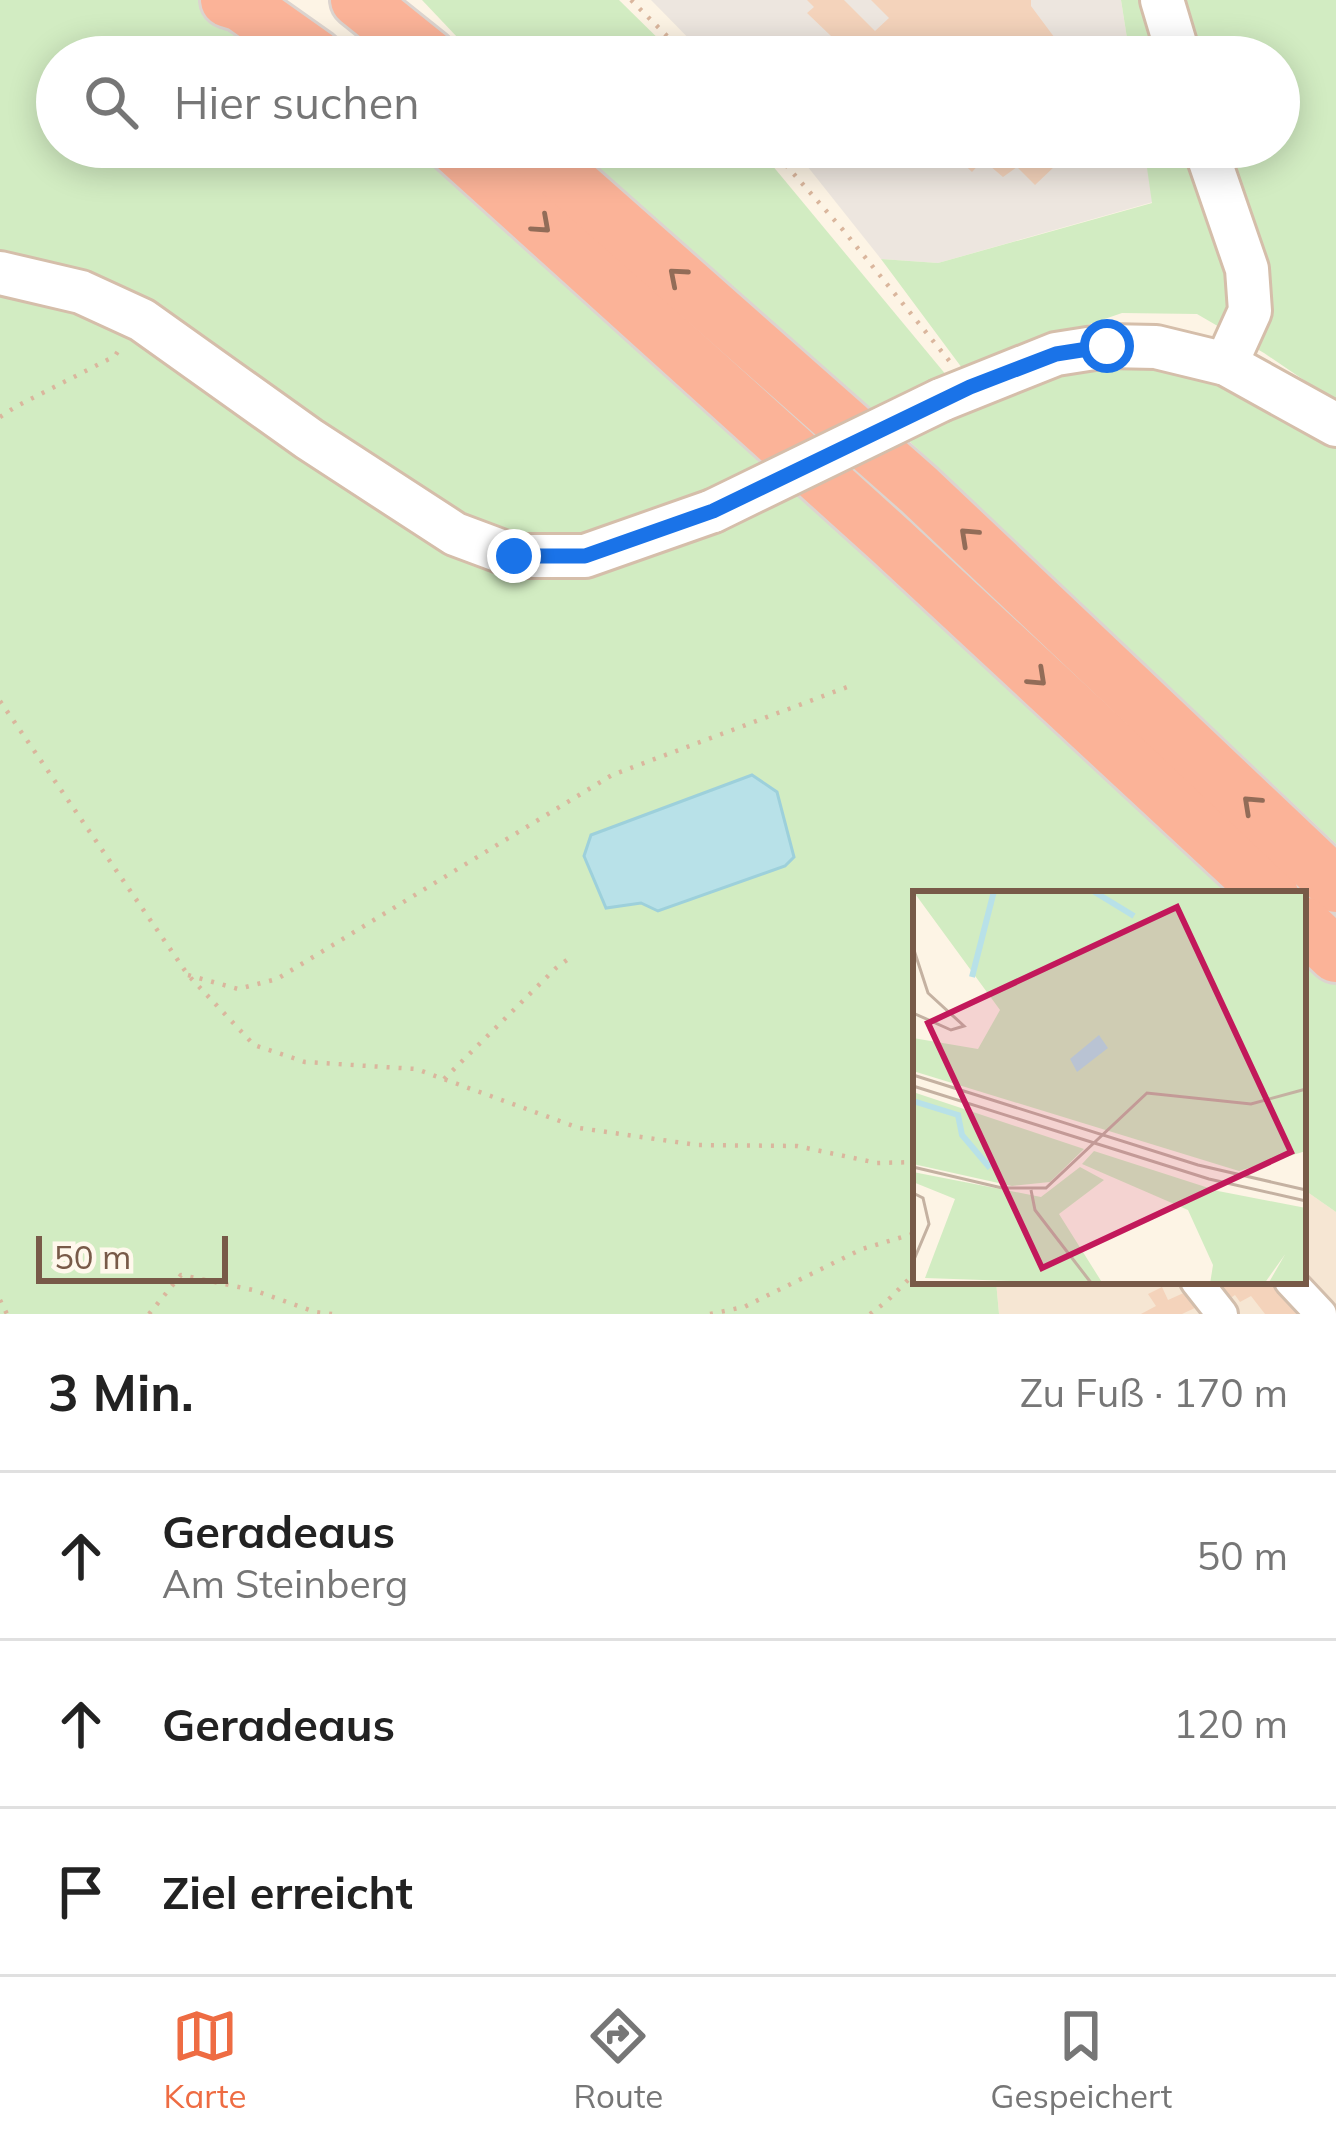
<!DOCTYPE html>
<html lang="de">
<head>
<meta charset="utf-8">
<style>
  :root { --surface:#fff; --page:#f6f6f6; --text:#222; --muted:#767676; --line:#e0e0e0; --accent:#ee6c43 }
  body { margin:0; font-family:Mulish,sans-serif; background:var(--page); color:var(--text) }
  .scale { position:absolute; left:36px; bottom:30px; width:192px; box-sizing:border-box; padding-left:12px; border:6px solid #785a48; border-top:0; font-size:33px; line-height:42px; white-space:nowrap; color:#785a48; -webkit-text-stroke:9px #fff8ec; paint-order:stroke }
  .stop { position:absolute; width:36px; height:36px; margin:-27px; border:9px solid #1a73e8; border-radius:50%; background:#fff }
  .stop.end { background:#1a73e8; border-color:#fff; box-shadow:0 3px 12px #0008 }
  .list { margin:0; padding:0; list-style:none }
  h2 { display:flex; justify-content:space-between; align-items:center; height:156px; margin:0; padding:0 48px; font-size:51px }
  h2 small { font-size:39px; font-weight:400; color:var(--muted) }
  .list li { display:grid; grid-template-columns:78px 1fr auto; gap:36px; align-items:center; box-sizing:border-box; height:168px; padding:0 48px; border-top:3px solid var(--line) }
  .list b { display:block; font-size:45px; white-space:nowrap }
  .list p { margin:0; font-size:39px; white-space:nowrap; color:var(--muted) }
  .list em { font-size:39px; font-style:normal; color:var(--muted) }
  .icon { flex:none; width:66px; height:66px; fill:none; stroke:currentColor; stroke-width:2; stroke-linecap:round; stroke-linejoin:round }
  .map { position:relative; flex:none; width:1336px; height:1314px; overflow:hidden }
  .search { position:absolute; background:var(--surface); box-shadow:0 6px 30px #0003; left:36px; right:36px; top:36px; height:132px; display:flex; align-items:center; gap:30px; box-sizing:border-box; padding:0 42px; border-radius:66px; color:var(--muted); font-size:45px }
  .sheet { height:660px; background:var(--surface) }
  nav { display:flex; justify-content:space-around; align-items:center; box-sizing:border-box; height:168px; border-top:3px solid var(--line); background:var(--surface); font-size:33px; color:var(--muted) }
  nav a { display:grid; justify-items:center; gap:6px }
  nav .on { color:var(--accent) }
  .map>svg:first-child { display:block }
  .residential { fill:#f6e6d3 }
  .industrial { fill:#ede6df }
  .green { fill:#d2ecc2 }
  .water { fill:#b8e1e8; stroke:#9dd0db; stroke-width:3 }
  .building { fill:#f4d3bb }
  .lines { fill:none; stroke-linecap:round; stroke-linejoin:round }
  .street-casing { stroke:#d2beac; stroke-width:36 }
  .secondary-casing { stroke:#d5beaa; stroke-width:48 }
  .highway-casing { stroke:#dcd4cf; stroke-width:60 }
  .path { stroke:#dab69d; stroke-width:4.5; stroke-dasharray:3 9; stroke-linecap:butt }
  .street { stroke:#fff; stroke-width:30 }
  .secondary { stroke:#fff; stroke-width:42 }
  .highway { stroke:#fbb398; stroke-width:54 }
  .secondary-bridge-casing { stroke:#d5beaa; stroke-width:48; stroke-linecap:butt }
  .secondary-bridge { stroke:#fff; stroke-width:42 }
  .oneway { stroke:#926c58 }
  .route { stroke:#1a73e8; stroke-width:15 }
  .inset-river { fill:none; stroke:#b8e1e8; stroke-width:6 }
  .inset-road { fill:none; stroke:#c4b1a1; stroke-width:3 }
  .view { fill:#c2185b; fill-opacity:0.15; stroke:#c2185b; stroke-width:6 }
  .inset-edge { fill:none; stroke:#785a48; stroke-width:6 }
</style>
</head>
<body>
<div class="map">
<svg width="1336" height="1314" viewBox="0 0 1336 1314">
  <rect width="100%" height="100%" fill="#fdf4e5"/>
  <polygon class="residential" points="1303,1189 1336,1212 1336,1314 999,1314 996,1281 1303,1281"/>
  <g class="industrial">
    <polygon points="651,0 1121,0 1130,57 707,57"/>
    <polygon points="792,147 1144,147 1153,202 938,263 881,259"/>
  </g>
  <g class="green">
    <polygon points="0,0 199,0 269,25 308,57 57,57 57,147 415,147 475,198 1242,894 916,894 916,1281 996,1281 999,1314 0,1314"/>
    <polygon points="422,0 619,0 677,57 476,57"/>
    <polygon points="1121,0 1336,0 1336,402 1264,353 1197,314 1122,313 962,368 881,259 938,263 1152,203 1144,147 1279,147 1279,57 1130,57"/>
    <polygon points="573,147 757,147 947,376 868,410"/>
    <polygon points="1125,365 1202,376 1300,422 1336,447 1336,844 907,439 1053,369"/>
    <polygon points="1303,951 1336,981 1336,1212 1303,1189"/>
  </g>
  <polygon class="water" points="752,775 777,792 794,857 785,866 658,911 641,903 606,908 584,856 591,835"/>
  <g class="building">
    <polygon points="807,0 844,0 875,31 889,18 871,0 1031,0 1031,6 1069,57 853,57 807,13 814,7"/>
    <polygon points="946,147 1075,147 1035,185 1017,167 1003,177 983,160 972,172"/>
    <polygon points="1203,1281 1282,1281 1304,1314 1265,1314 1251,1296 1240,1302 1235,1295 1220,1305"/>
    <polygon points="1162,1287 1168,1300 1188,1291 1197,1307 1182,1314 1141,1314 1156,1306 1148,1294"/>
  </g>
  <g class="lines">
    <g class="street-casing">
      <g id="street">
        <polyline points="1196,1281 1222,1314"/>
        <polyline points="1290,1281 1321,1314"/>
      </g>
    </g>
    <g class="secondary-casing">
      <g id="secondary">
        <polyline points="1162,0 1179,57"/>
        <polyline points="1205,147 1247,269 1250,311 1226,364"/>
        <polyline points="0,273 81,292 142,320 309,439 455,534 514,556 585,556 713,511"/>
        <polyline points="941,400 1056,354 1107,346 1156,347 1226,364 1336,425"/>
      </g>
    </g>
    <g class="highway-casing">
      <g id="highway">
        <polyline points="228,0 241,4 316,57"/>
        <polyline points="358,0 429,57"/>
        <polyline points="455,147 891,541 1271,894"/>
        <polyline points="531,147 919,490 1336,885"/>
        <polyline points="1303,924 1336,955"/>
      </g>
    </g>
    <g class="path">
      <polyline points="631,0 688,57"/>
      <polyline points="770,147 843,230 951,363"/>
      <polyline points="0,417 17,406 115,356 120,348"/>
      <polyline points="0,701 188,975 254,1045 305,1062 416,1069 579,1128 697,1145 797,1146 877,1163 916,1162"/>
      <polyline points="188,975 238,989 277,979 612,775 850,686"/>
      <polyline points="444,1079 556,968 571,957"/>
      <polyline points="0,1300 7,1314"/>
      <polyline points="149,1314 181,1275 253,1290 315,1312 332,1314"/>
      <polyline points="710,1314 744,1307 862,1249 916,1233"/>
      <polyline points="870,1314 886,1302 916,1272"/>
    </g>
    <use href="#street" class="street"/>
    <use href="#secondary" class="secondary"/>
    <use href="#highway" class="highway"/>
    <g class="secondary-bridge-casing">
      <polyline id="secondary-bridge" points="713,511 941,400"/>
    </g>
    <use href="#secondary-bridge" class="secondary-bridge"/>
  </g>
  <defs><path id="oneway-chevron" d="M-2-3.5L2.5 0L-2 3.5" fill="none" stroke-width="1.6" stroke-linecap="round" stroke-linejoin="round" transform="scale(3)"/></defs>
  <g class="oneway">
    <use href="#oneway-chevron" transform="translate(542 225) rotate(42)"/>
    <use href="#oneway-chevron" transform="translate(677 276) rotate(-139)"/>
    <use href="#oneway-chevron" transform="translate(968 536) rotate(-137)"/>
    <use href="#oneway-chevron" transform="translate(1038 678) rotate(43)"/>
    <use href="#oneway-chevron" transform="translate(1251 804) rotate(-137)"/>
  </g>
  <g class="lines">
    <polyline class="route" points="514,556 585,556 713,511 970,387 1056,354 1107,346"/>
  </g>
  <g transform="translate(913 891)">
    <rect width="393" height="393" fill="#fdf4e5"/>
    <path d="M0 0H393V260L326 280 0 180V147L65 158 87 119ZM0 201 171 258 137 291 99 295 0 273ZM181 260 305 300 393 317V334L351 393H297L300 374 275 319 169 273ZM167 276 191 289 146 323 190 393 12 387 42 308 0 291V281L128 306ZM393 337V393H355L385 341Z" fill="#d2ecc2"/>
    <path d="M186 144 195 157 164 181 157 168Z" fill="#b8e1e8"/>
    <path class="inset-river" d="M180 0 221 25M59 86 81 0M0 210 45 224 49 244 77 277"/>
    <path class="inset-road" d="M0 56 15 102 51 135 38 139 0 122M0 184 285 274 393 299M0 195 296 288 393 310M0 276 89 297H133L234 202 338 213 393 198M118 299 122 319 179 393M0 302 10 307 16 333 0 371"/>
    <path class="view" d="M264 16 378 261 129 377 15 132Z"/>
    <rect width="393" height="393" class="inset-edge"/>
  </g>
</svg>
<div class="scale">50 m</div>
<div class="stop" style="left:1107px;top:346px"></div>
<div class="stop end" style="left:514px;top:556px"></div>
<div class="search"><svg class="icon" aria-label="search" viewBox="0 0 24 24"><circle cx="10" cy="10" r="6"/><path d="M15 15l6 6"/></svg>Hier suchen</div>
</div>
<section class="sheet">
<h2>3 Min.<small>Zu Fuß · 170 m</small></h2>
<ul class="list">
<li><svg class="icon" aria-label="ahead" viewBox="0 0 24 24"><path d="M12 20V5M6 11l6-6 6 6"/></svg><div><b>Geradeaus</b><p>Am Steinberg</p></div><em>50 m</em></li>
<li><svg class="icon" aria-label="ahead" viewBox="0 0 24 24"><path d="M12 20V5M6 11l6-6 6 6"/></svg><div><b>Geradeaus</b></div><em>120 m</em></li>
<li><svg class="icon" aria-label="arrive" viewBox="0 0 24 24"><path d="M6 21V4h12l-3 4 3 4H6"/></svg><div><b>Ziel erreicht</b></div></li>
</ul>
</section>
<nav>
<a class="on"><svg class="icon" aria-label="map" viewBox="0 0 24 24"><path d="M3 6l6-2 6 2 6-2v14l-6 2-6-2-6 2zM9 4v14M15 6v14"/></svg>Karte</a>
<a><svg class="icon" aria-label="directions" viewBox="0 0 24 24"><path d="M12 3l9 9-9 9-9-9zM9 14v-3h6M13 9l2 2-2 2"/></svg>Route</a>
<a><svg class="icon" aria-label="saved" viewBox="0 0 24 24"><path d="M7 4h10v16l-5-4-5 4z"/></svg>Gespeichert</a>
</nav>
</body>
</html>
